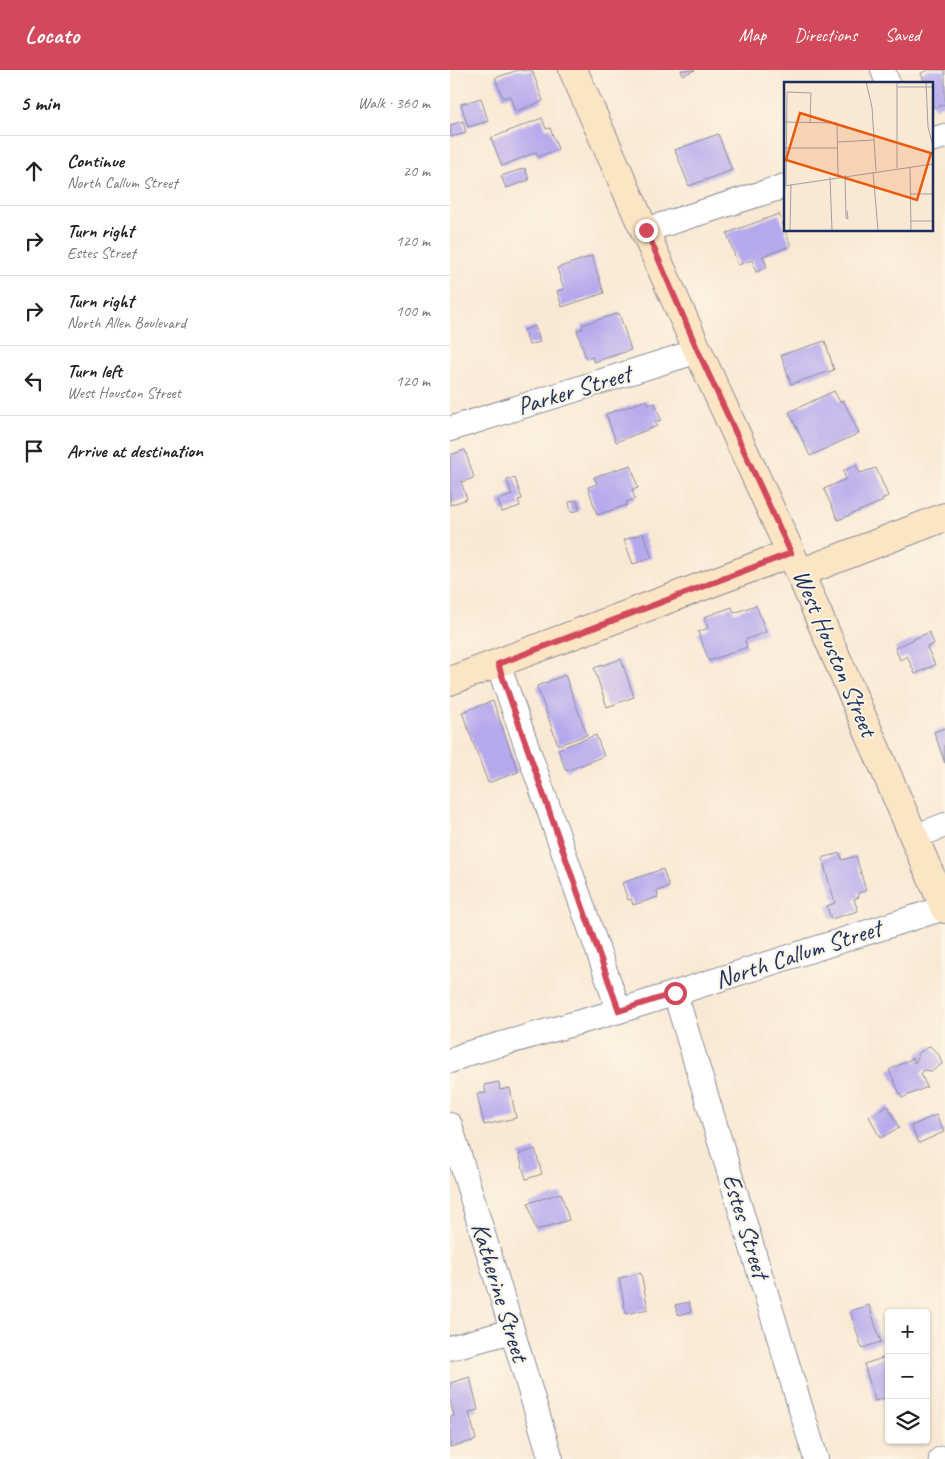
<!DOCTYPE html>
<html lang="en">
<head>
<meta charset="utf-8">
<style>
  :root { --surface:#fff; --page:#f2f2f2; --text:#222; --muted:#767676; --line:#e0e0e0; --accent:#d1495b }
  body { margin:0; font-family:Caveat,sans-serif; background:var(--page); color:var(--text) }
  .controls { position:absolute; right:15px; bottom:15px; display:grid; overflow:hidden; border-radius:5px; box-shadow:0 1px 4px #0004 }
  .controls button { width:45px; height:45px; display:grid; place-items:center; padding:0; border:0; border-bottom:1px solid var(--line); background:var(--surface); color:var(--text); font:25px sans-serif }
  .stop { position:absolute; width:15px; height:15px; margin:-11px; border:4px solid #d1495b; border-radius:50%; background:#fff }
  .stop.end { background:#d1495b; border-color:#fff; box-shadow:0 1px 5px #0008 }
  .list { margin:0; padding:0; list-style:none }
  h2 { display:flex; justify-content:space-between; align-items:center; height:65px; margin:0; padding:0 20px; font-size:21px }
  h2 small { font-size:16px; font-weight:400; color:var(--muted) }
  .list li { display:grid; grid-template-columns:32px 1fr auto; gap:15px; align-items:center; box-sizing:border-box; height:70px; padding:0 20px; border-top:1px solid var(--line) }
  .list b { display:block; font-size:19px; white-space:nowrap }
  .list p { margin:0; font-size:16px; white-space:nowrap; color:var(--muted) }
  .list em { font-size:16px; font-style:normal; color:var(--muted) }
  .icon { flex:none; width:28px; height:28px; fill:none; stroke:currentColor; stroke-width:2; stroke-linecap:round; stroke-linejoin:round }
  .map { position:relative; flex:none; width:495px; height:1389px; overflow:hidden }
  header { display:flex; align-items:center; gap:30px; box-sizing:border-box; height:70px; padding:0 25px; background:var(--accent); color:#fff }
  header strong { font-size:24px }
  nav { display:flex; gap:28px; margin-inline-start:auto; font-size:18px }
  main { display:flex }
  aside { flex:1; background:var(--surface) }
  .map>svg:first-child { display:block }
  .building { fill:#b5a9ed }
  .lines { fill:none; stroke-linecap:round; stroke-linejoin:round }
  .street-casing { stroke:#8a8c99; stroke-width:26 }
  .secondary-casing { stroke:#8a8c99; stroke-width:30 }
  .street { stroke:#fff; stroke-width:24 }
  .secondary { stroke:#fce5c4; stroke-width:28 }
  .route { stroke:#d1495b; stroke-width:6 }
  .labels { text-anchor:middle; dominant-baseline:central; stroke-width:4; stroke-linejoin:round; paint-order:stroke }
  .street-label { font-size:25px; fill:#1b2f5e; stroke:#fcf5e5 }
  .inset-road { fill:none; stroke:#a09fa5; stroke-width:1 }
  .view { fill:#e8590c; fill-opacity:0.15; stroke:#e8590c; stroke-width:2.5 }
  .inset-edge { fill:none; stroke:#1b2f5e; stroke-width:2.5 }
</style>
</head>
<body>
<header>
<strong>Locato</strong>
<nav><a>Map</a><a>Directions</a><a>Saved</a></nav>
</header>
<main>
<aside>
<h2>5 min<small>Walk · 360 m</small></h2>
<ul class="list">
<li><svg class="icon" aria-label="ahead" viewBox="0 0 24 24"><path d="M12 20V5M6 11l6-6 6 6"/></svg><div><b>Continue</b><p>North Callum Street</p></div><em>20 m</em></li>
<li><svg class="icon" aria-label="right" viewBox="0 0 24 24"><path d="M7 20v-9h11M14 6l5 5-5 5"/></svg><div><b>Turn right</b><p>Estes Street</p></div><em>120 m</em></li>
<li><svg class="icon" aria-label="right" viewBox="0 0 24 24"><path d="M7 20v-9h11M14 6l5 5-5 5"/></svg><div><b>Turn right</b><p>North Allen Boulevard</p></div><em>100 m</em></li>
<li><svg class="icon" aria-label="left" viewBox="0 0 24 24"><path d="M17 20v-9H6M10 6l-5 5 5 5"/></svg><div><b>Turn left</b><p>West Houston Street</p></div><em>120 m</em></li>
<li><svg class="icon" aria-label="arrive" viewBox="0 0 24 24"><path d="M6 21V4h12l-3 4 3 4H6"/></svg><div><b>Arrive at destination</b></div></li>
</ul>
</aside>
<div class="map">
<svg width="495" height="1389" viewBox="0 0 495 1389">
  <rect width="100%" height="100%" fill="#fcf5e5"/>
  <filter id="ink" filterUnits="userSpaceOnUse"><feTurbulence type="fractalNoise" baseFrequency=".02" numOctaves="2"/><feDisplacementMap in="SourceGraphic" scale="10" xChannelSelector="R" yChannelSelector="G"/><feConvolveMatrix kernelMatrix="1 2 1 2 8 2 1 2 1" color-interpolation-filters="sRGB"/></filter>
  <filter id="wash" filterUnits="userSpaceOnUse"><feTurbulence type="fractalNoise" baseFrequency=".0096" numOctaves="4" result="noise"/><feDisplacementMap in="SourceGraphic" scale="20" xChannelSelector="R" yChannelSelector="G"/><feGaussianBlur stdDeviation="1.12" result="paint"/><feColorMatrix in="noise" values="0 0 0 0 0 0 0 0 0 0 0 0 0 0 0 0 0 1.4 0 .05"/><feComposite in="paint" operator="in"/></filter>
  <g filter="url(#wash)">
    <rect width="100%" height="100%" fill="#f9e9d4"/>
    <g id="blocks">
      <g class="building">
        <polygon points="68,0 76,1 82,0 93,31 65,42 60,26 53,28 45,8"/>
        <polygon points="231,0 245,0 233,5"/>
        <polygon points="478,0 495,0 495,34 484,38 481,30 481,14 475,14 471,3"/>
        <polygon points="31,28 38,51 18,57 11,34"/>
        <polygon points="92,48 96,59 100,58 108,79 88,87 86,82 52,96 41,68"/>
        <polygon points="13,51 16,63 1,67 0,55"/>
        <polygon points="268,64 282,100 239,116 225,80"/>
        <polygon points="75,98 79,110 56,118 51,106"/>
        <polygon points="329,144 341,176 313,186 317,197 306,202 302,190 288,195 277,163"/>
        <polygon points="142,186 154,223 112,237 107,221 114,219 107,198"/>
        <polygon points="169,243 181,280 144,292 142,287 136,289 127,260 133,259 132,255"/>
        <polygon points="85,256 90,272 79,275 74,260"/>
        <polygon points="375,271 384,300 341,314 331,285"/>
        <polygon points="384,321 390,332 393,330 409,363 360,386 339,342"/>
        <polygon points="197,330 199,335 205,333 211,350 205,352 207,356 166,372 156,344"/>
        <polygon points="15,380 24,408 11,412 17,429 0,435 0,385"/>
        <polygon points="181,395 188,418 182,420 185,429 176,432 177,435 147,445 138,417 147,414 144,407"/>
        <polygon points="406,395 410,403 426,398 438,426 432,429 433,431 388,450 374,419 396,409 393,401"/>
        <polygon points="65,408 72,429 68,430 70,436 52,442 48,430 62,425 57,410"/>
        <polygon points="127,430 130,440 121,442 119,432"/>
        <polygon points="193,463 202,488 183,494 174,470"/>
        <polygon points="306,535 316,562 295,570 297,577 259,591 248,562 258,558 254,547 282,537 284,543"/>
        <polygon points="479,562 484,574 477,577 485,595 465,604 457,586 450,590 445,578"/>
        <polygon points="171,589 184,627 157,637 144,598"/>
        <polygon points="115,605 137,665 108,675 87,616"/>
        <polygon points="43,631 68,702 38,713 12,642"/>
        <polygon points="495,658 495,693 484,662"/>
        <polygon points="146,665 154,686 116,701 108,679"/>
        <polygon points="390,783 392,790 406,786 416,821 408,823 409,827 404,829 408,841 381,849 377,836 385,833 372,788"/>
        <polygon points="213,799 219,817 207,821 208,827 183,835 181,829 178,830 172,813"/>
        <polygon points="480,976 489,985 492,994 482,1001 474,1000 471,1004 477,1017 452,1028 439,1000 463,988 465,993 468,988 467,984"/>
        <polygon points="49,1012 50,1020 60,1018 66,1048 34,1055 27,1024 36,1023 34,1015"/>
        <polygon points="438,1036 449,1058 430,1068 419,1046"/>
        <polygon points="486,1045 494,1062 469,1073 461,1056"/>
        <polygon points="85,1079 92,1104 76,1109 69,1084"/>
        <polygon points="111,1123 119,1150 86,1160 78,1133"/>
        <polygon points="191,1203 198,1239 176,1244 169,1208"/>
        <polygon points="239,1232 241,1242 228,1245 225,1235"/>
        <polygon points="419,1235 431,1272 412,1278 400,1241"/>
        <polygon points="439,1286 439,1327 425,1331 414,1294"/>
        <polygon points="20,1307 28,1340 19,1342 26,1370 0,1377 0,1347 4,1346 0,1330 0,1313"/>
      </g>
    </g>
  </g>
  <g filter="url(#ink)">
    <use href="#blocks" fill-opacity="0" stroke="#8a8c99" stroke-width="1"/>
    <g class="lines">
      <g class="street-casing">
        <g id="street">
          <polyline points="433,0 438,14"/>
          <polyline points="481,70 495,66"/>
          <polyline points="196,160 335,116"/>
          <polyline points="0,359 248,281"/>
          <polyline points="48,594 169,941"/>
          <polyline points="464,767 495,755"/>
          <polyline points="225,923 366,1389"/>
          <polyline points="0,991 16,984 169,941 494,838"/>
          <polyline points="0,1055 101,1389"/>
          <polyline points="0,1278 62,1261"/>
          <polyline points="491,1389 495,1388"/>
        </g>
      </g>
      <g class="secondary-casing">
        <g id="secondary">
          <polyline points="123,0 248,281 350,503 495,839"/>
          <polyline points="350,503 495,447"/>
          <polyline points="0,611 341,483"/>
        </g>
      </g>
      <use href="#street" class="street"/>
      <use href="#secondary" class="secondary"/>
    </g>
  </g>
  <g class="lines" filter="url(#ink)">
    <polyline class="route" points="196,160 248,281 341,483 48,594 169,941 225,923"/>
  </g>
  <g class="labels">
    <g class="street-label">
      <text transform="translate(124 320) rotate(-17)">Parker Street</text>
      <text transform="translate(385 583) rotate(67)">West Houston Street</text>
      <text transform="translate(348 884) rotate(-18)">North Callum Street</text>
      <text transform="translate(296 1156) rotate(73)">Estes Street</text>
      <text transform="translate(50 1222) rotate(73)">Katherine Street</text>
    </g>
  </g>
  <g transform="translate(334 12)">
    <rect width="149" height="149" fill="#f9e9d4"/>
    <path class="inset-road" d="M82 0 88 25 92 89M113 0V86M142 0 144 45 149 64M113 5H149M0 40 53 41 54 94M53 60 90 58M1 66H53M126 85 127 148M89 90 94 148M61 93 62 136 64 137 63 129M46 95 48 148M2 103 3 10 27 11 26 40M0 104 149 82M127 112H149M127 139H149M6 148 7 102"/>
    <path class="view" d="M16 31 147 71 133 118 2 78Z"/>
    <rect width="149" height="149" class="inset-edge"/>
  </g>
</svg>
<div class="controls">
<button>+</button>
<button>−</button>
<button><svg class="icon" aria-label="layers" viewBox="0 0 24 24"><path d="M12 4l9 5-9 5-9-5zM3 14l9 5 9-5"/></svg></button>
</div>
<div class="stop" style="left:225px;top:923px"></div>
<div class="stop end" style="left:196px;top:160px"></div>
</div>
</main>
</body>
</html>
